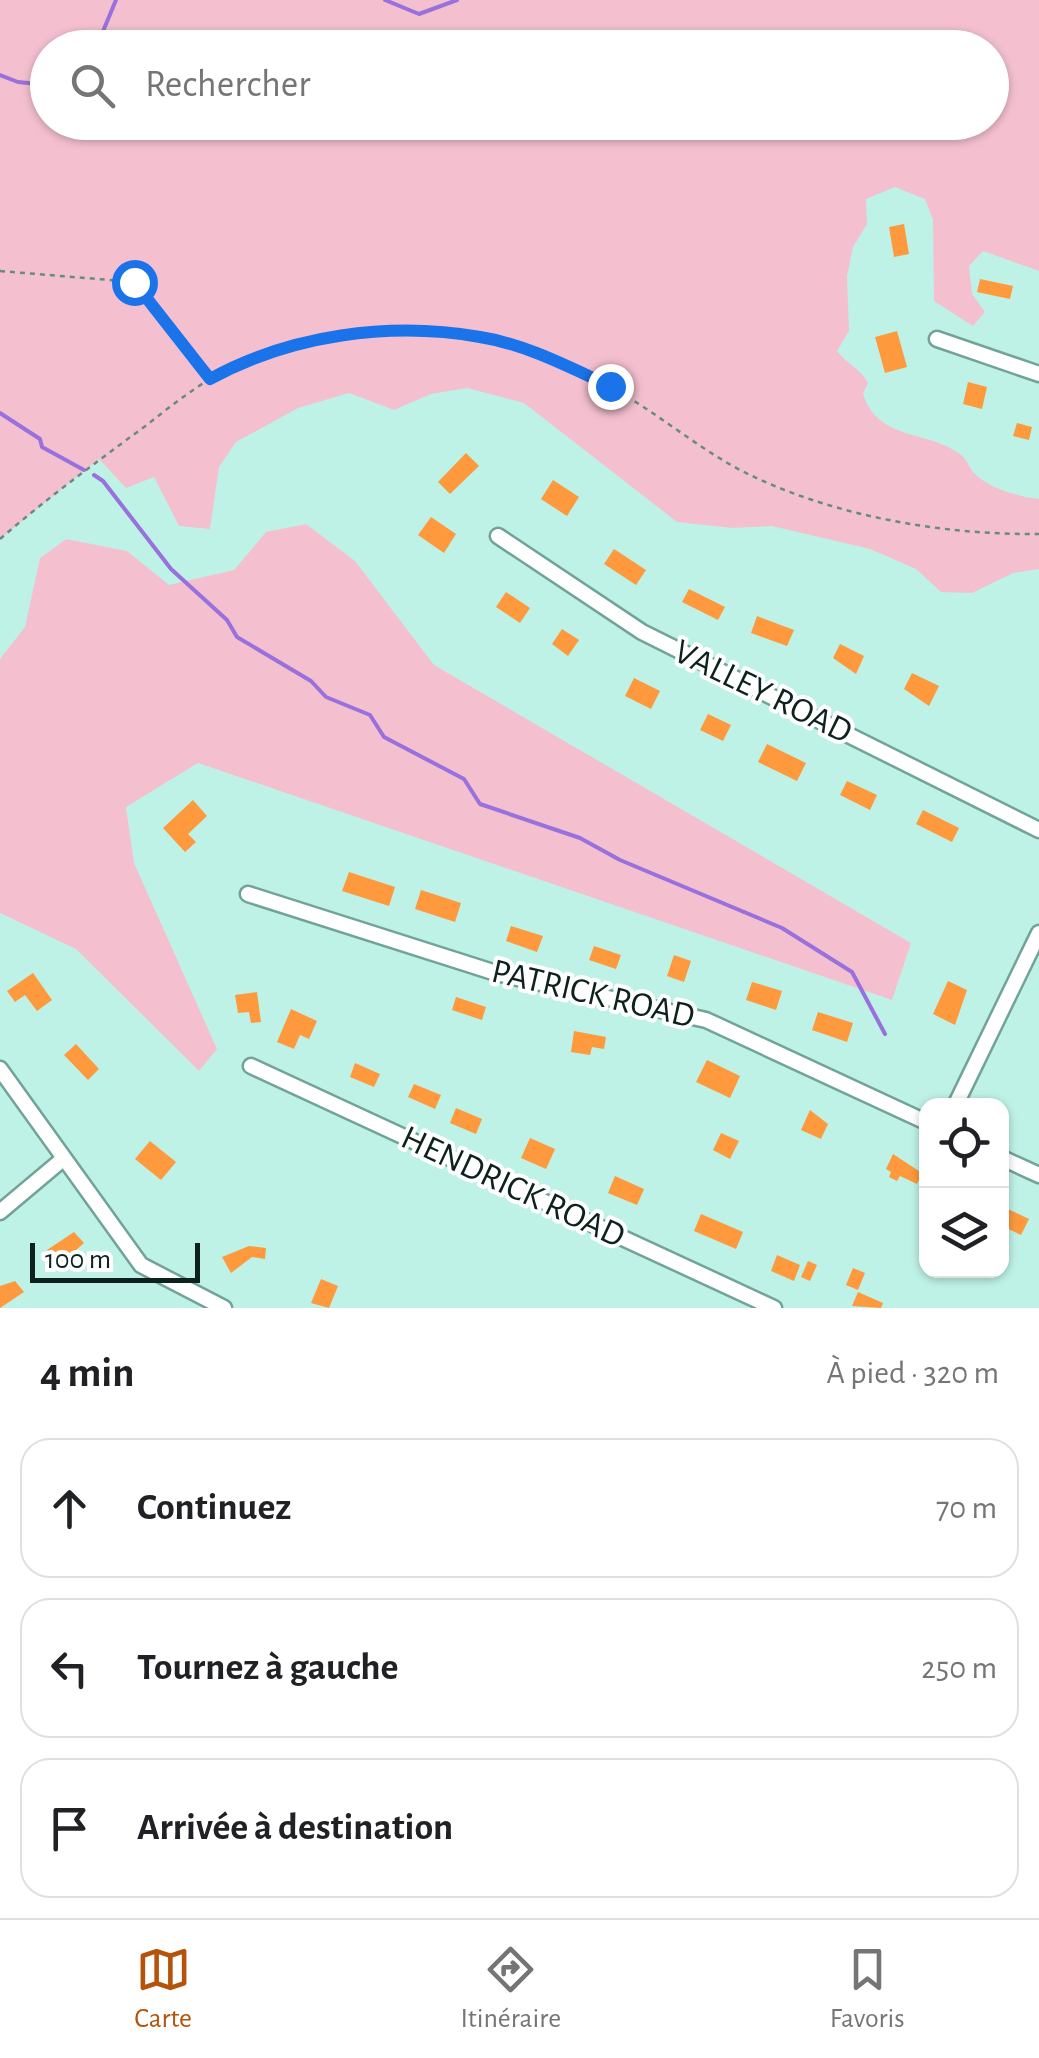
<!DOCTYPE html>
<html lang="fr">
<head>
<meta charset="utf-8">
<style>
  :root { --surface:#fff; --page:#f2f2f2; --text:#202124; --muted:#757577; --line:#e0e0e0; --accent:#b45309 }
  body { margin:0; font-family:"Alegreya Sans",sans-serif; background:var(--page); color:var(--text) }
  .controls { position:absolute; right:30px; bottom:30px; display:grid; overflow:hidden; border-radius:20px; box-shadow:0 2px 8px #0004 }
  .controls button { width:90px; height:90px; display:grid; place-items:center; padding:0; border:0; border-bottom:2px solid var(--line); background:var(--surface); color:var(--text); font:50px sans-serif }
  .scale { position:absolute; left:30px; bottom:25px; width:170px; box-sizing:border-box; padding-left:10px; border:5px solid #0d211d; border-top:0; font-size:28px; line-height:35px; white-space:nowrap; color:#0d211d; -webkit-text-stroke:8px #fff; paint-order:stroke }
  .stop { position:absolute; width:30px; height:30px; margin:-22px; border:8px solid #1a73e8; border-radius:50%; background:#fff }
  .stop.end { background:#1a73e8; border-color:#fff; box-shadow:0 2px 10px #0008 }
  .list { margin:0; padding:0; list-style:none }
  h2 { display:flex; justify-content:space-between; align-items:center; height:130px; margin:0; padding:0 40px; font-size:42px }
  h2 small { font-size:32px; font-weight:400; color:var(--muted) }
  .list li { display:grid; grid-template-columns:65px 1fr auto; gap:30px; align-items:center; box-sizing:border-box; height:140px; margin:0 20px 20px; padding:0 20px; border:2px solid var(--line); border-radius:30px }
  .list b { display:block; font-size:38px; white-space:nowrap }
  .list em { font-size:32px; font-style:normal; color:var(--muted) }
  .icon { flex:none; width:55px; height:55px; fill:none; stroke:currentColor; stroke-width:2; stroke-linecap:round; stroke-linejoin:round }
  .map { position:relative; flex:none; width:1039px; height:1308px; overflow:hidden }
  .search { position:absolute; background:var(--surface); box-shadow:0 2px 8px #0004; left:30px; right:30px; top:30px; height:110px; display:flex; align-items:center; gap:25px; box-sizing:border-box; padding:0 35px; border-radius:55px; color:var(--muted); font-size:38px }
  .sheet { height:610px; background:var(--surface) }
  nav { display:flex; justify-content:space-around; align-items:center; box-sizing:border-box; height:140px; border-top:2px solid var(--line); background:var(--surface); font-size:28px; color:var(--muted) }
  nav a { display:grid; justify-items:center; gap:5px }
  nav .on { color:var(--accent) }
  .map>svg:first-child { display:block }
  .green { fill:#f4c0d0; fill-rule:evenodd }
  .lines { fill:none; stroke-linecap:round; stroke-linejoin:round }
  .stream { stroke:#9871dc; stroke-width:4 }
  .building { fill:#fe993e }
  .street-casing { stroke:#72a398; stroke-width:19 }
  .path { stroke:#678b83; stroke-width:2.5; stroke-dasharray:5 5; stroke-linecap:butt }
  .street { stroke:#fff; stroke-width:14 }
  .route { stroke:#1a73e8; stroke-width:12 }
  .labels { text-anchor:middle; dominant-baseline:central; stroke-width:8; stroke-linejoin:round; paint-order:stroke }
  .street-label { font-size:35px; fill:#0d211d; stroke:#fff }
</style>
</head>
<body>
<div class="map">
<svg width="1039" height="1308" viewBox="0 0 1039 1308">
  <rect width="100%" height="100%" fill="#bff2e6"/>
  <g class="green">
    <path d="M0 0H1039V271L983 251 969 266 972 294 985 312 973 326 934 301 933 220 925 199 895 187 866 199 867 224 853 247 847 276 849 331 837 351C847 364 860 368 868 383L863 394C878 441 928 430 960 454 966 458 969 467 974 473 990 489 1017 496 1039 499V569L1013 573 972 593 941 592 916 569 870 549 772 526 732 528 677 522 524 403 467 388 431 394 394 410 349 393 298 408 236 442 219 467 210 529 179 526 154 477 126 488 99 459 0 539ZM48 48H992V122H48Z"/>
    <polygon points="306,524 355,561 434,665 911,943 892,1000 198,763 126,807 134,863 217,1049 199,1071 76,949 0,913 0,659 25,627 40,558 66,539 127,551 169,585 234,570 266,532"/>
  </g>
  <g class="lines">
    <g class="stream">
      <polyline points="385,0 419,14 457,0"/>
      <polyline points="96,48 116,0"/>
      <polyline points="0,75 18,82 48,85"/>
      <polyline points="0,413 40,439 42,447 84,470"/>
      <polyline points="94,475 103,481 171,569 227,620 237,637 311,681 326,697 370,715 384,737 464,779 480,804 580,838 620,860 782,928 852,972 885,1034"/>
    </g>
  </g>
  <g class="building">
    <polygon points="904,224 909,254 894,257 889,227"/>
    <polygon points="980,279 1013,286 1010,299 977,292"/>
    <polygon points="897,331 907,367 885,373 875,337"/>
    <polygon points="968,382 987,387 982,409 963,404"/>
    <polygon points="1017,423 1032,427 1029,440 1013,436"/>
    <polygon points="466,453 479,466 450,494 438,482"/>
    <polygon points="553,480 579,497 567,516 541,499"/>
    <polygon points="431,517 456,534 444,553 418,535"/>
    <polygon points="614,549 646,570 636,585 604,564"/>
    <polygon points="689,589 725,607 718,620 682,602"/>
    <polygon points="506,592 530,608 520,623 496,607"/>
    <polygon points="757,616 794,630 787,646 751,633"/>
    <polygon points="562,629 579,640 568,656 552,644"/>
    <polygon points="840,644 864,656 856,674 833,658"/>
    <polygon points="912,673 939,686 929,706 904,689"/>
    <polygon points="634,678 660,691 651,709 625,696"/>
    <polygon points="708,714 731,725 723,741 700,730"/>
    <polygon points="767,744 806,763 797,781 758,762"/>
    <polygon points="847,781 877,795 870,810 840,795"/>
    <polygon points="193,800 207,816 188,834 196,842 185,852 163,828"/>
    <polygon points="923,810 959,828 952,842 916,824"/>
    <polygon points="349,872 395,887 389,906 342,891"/>
    <polygon points="421,890 461,903 455,922 415,909"/>
    <polygon points="511,926 543,936 537,952 506,941"/>
    <polygon points="594,946 621,955 616,969 589,960"/>
    <polygon points="674,955 691,961 684,982 667,976"/>
    <polygon points="33,973 52,1000 37,1011 25,995 15,1002 7,991"/>
    <polygon points="948,981 967,990 955,1025 933,1014"/>
    <polygon points="752,982 782,991 776,1010 746,1000"/>
    <polygon points="257,992 261,1022 251,1023 249,1012 238,1013 235,995"/>
    <polygon points="456,997 486,1007 482,1020 452,1010"/>
    <polygon points="291,1009 317,1021 309,1039 300,1035 294,1049 277,1042"/>
    <polygon points="818,1012 853,1023 847,1042 812,1030"/>
    <polygon points="574,1031 606,1037 604,1049 592,1047 590,1055 571,1052"/>
    <polygon points="76,1044 99,1069 88,1080 64,1055"/>
    <polygon points="707,1060 740,1076 730,1098 696,1082"/>
    <polygon points="355,1063 380,1074 374,1087 350,1077"/>
    <polygon points="414,1084 441,1095 435,1109 408,1097"/>
    <polygon points="456,1108 482,1119 476,1134 450,1123"/>
    <polygon points="810,1110 828,1124 821,1139 801,1130"/>
    <polygon points="721,1133 739,1141 730,1159 713,1150"/>
    <polygon points="530,1138 555,1149 546,1169 521,1158"/>
    <polygon points="150,1141 176,1162 161,1180 135,1159"/>
    <polygon points="893,1154 922,1173 917,1184 900,1176 897,1181 889,1177 891,1172 886,1169"/>
    <polygon points="615,1176 644,1189 637,1205 608,1193"/>
    <polygon points="1002,1206 1029,1219 1021,1235 1002,1226"/>
    <polygon points="701,1214 743,1232 736,1249 694,1231"/>
    <polygon points="74,1232 84,1243 59,1265 47,1250"/>
    <polygon points="249,1246 266,1248 265,1259 252,1257 231,1273 222,1257"/>
    <polygon points="777,1255 800,1265 794,1281 771,1271"/>
    <polygon points="808,1261 817,1265 810,1281 801,1277"/>
    <polygon points="853,1268 865,1273 858,1290 846,1285"/>
    <polygon points="321,1279 338,1286 329,1308 311,1303"/>
    <polygon points="15,1281 24,1292 0,1308 0,1286"/>
    <polygon points="858,1292 883,1303 881,1308 852,1306"/>
  </g>
  <g class="lines">
    <g class="street-casing">
      <g id="street">
        <polyline points="937,339 1039,374"/>
        <polyline points="498,536 642,632 1039,830"/>
        <polyline points="248,894 496,973 706,1020 926,1122"/>
        <polyline points="251,1066 774,1308"/>
        <polyline points="0,1069 141,1265 224,1308"/>
        <polyline points="955,1106 1039,933"/>
        <polyline points="1002,1158 1039,1175"/>
        <polyline points="0,1212 63,1159"/>
      </g>
    </g>
    <g class="path">
      <polyline points="0,271 134,282 209,378"/>
      <path d="M0 539C46 499 95 463 144 427 170 407 195 386 225 371 347 310 492 323 610 387 657 412 697 448 744 472 832 516 942 535 1039 534"/>
    </g>
    <use href="#street" class="street"/>
  </g>
  <g class="lines">
    <path class="route" d="M134 282 210 379C290 335 390 321 480 337 525 344 569 367 610 386"/>
  </g>
  <g class="labels">
    <g class="street-label">
      <text transform="translate(763 692) rotate(26)">VALLEY ROAD</text>
      <text transform="translate(593 994) rotate(13)">PATRICK ROAD</text>
      <text transform="translate(513 1187) rotate(25)">HENDRICK ROAD</text>
    </g>
  </g>
</svg>
<div class="controls">
<button><svg class="icon" aria-label="locate" viewBox="0 0 24 24"><circle cx="12" cy="12" r="6"/><path d="M12 2v4M12 18v4M2 12h4M18 12h4"/></svg></button>
<button><svg class="icon" aria-label="layers" viewBox="0 0 24 24"><path d="M12 4l9 5-9 5-9-5zM3 14l9 5 9-5"/></svg></button>
</div>
<div class="scale">100 m</div>
<div class="stop" style="left:134px;top:282px"></div>
<div class="stop end" style="left:610px;top:386px"></div>
<div class="search"><svg class="icon" aria-label="search" viewBox="0 0 24 24"><circle cx="10" cy="10" r="6"/><path d="M15 15l6 6"/></svg>Rechercher</div>
</div>
<section class="sheet">
<h2>4 min<small>À pied · 320 m</small></h2>
<ul class="list">
<li><svg class="icon" aria-label="ahead" viewBox="0 0 24 24"><path d="M12 20V5M6 11l6-6 6 6"/></svg><div><b>Continuez</b></div><em>70 m</em></li>
<li><svg class="icon" aria-label="left" viewBox="0 0 24 24"><path d="M17 20v-9H6M10 6l-5 5 5 5"/></svg><div><b>Tournez à gauche</b></div><em>250 m</em></li>
<li><svg class="icon" aria-label="arrive" viewBox="0 0 24 24"><path d="M6 21V4h12l-3 4 3 4H6"/></svg><div><b>Arrivée à destination</b></div></li>
</ul>
</section>
<nav>
<a class="on"><svg class="icon" aria-label="map" viewBox="0 0 24 24"><path d="M3 6l6-2 6 2 6-2v14l-6 2-6-2-6 2zM9 4v14M15 6v14"/></svg>Carte</a>
<a><svg class="icon" aria-label="directions" viewBox="0 0 24 24"><path d="M12 3l9 9-9 9-9-9zM9 14v-3h6M13 9l2 2-2 2"/></svg>Itinéraire</a>
<a><svg class="icon" aria-label="saved" viewBox="0 0 24 24"><path d="M7 4h10v16l-5-4-5 4z"/></svg>Favoris</a>
</nav>
</body>
</html>
